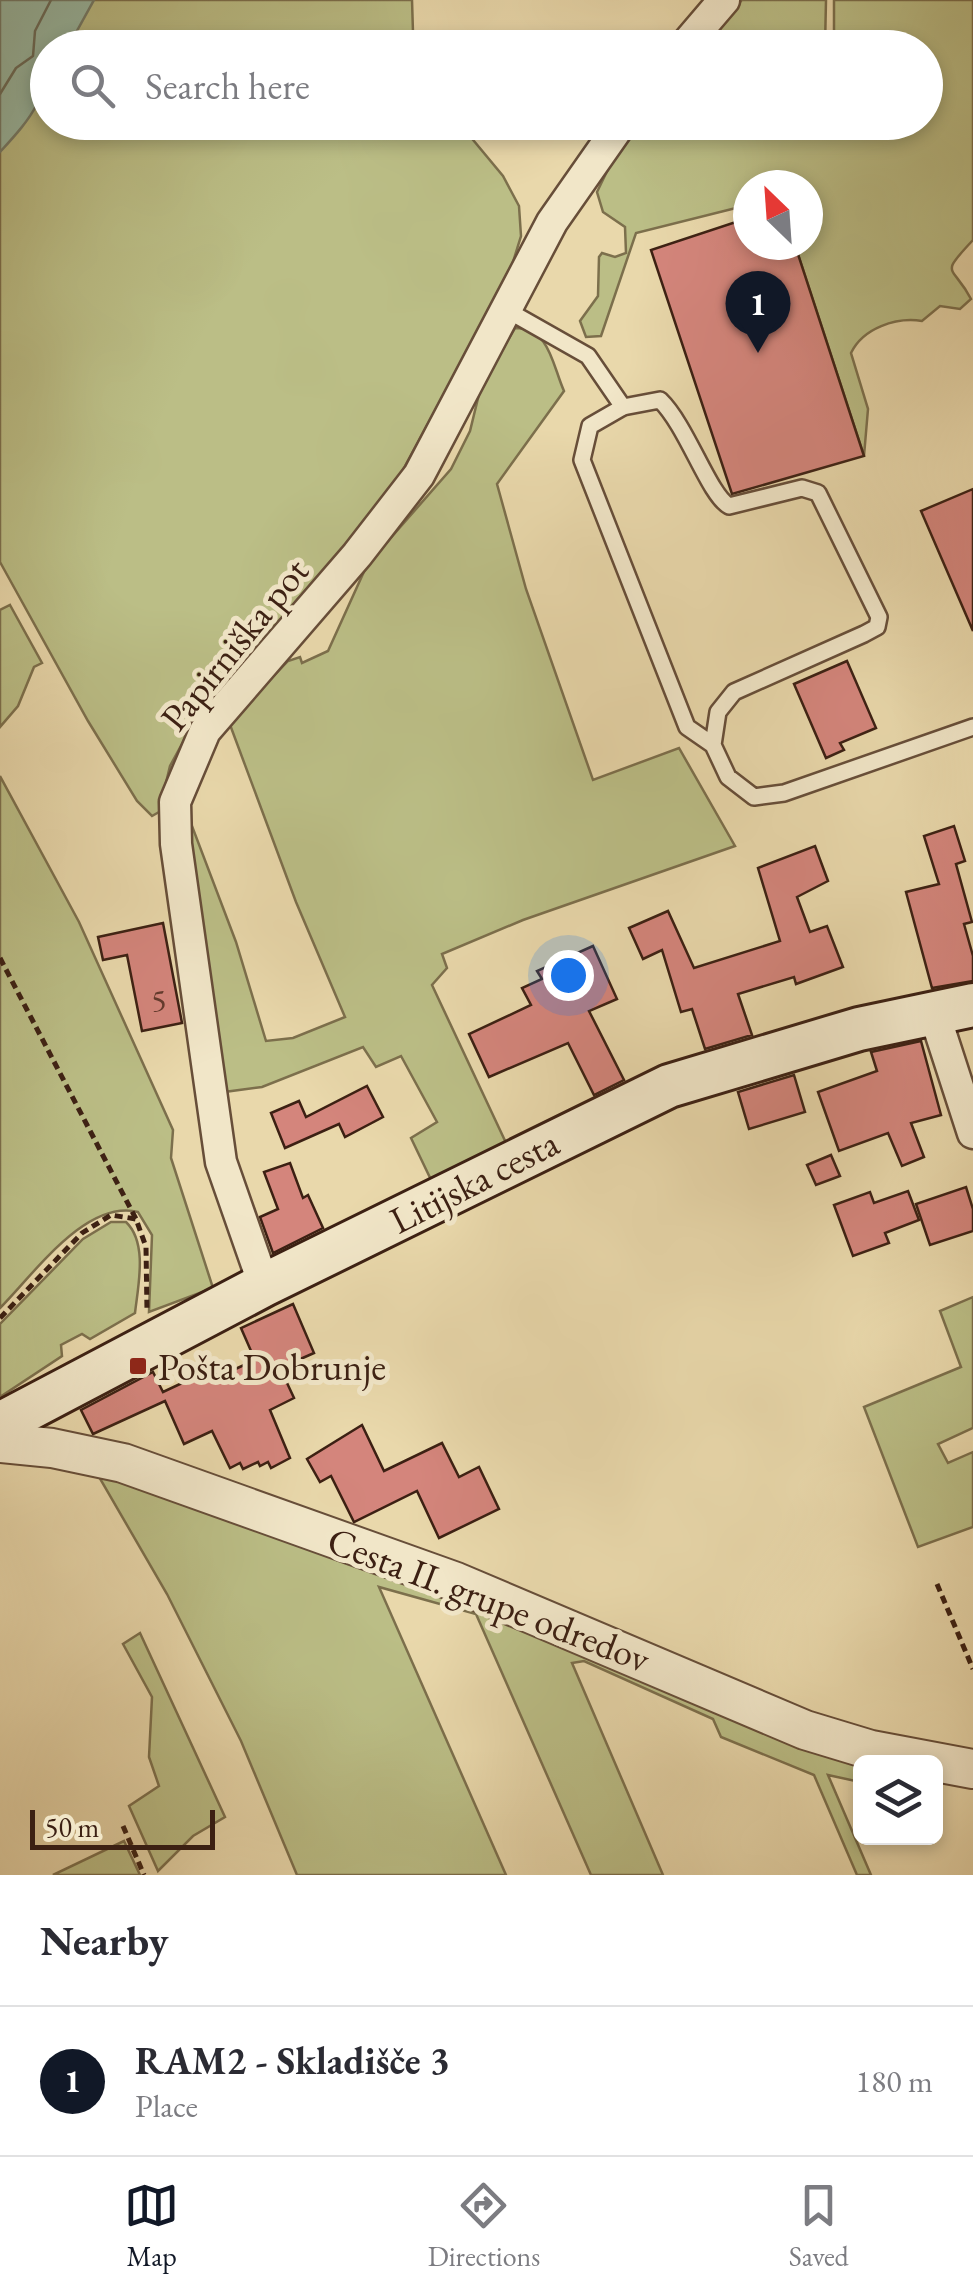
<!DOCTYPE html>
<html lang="en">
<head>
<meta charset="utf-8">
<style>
  :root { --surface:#fff; --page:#f7f7f7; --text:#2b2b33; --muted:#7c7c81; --line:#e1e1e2; --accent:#111827 }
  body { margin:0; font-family:"EB Garamond",serif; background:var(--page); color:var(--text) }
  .controls { position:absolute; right:30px; bottom:30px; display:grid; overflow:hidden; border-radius:15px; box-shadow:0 5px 15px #0003 }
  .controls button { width:90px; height:90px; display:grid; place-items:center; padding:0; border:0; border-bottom:2px solid var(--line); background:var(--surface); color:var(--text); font:50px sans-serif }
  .compass { position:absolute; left:733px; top:170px; width:90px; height:90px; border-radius:50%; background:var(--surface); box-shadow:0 5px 15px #0003; rotate:335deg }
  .scale { position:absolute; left:30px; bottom:25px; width:185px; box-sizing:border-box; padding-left:10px; border:5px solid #3c2013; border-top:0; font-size:28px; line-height:35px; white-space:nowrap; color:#3c2013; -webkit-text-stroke:8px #f1e6c8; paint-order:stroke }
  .you { position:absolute; left:568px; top:975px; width:35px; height:35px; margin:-25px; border:8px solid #fff; border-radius:50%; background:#1a73e8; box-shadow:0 0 0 15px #1a73e833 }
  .badge { display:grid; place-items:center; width:65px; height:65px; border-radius:50%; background:var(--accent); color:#fff; font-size:32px; font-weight:700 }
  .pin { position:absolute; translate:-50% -82px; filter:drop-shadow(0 2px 5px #0008) }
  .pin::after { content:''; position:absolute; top:52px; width:35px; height:30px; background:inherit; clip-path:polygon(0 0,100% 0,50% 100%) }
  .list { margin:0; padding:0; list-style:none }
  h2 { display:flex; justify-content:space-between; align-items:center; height:130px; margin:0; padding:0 40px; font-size:42px }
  h2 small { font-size:32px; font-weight:400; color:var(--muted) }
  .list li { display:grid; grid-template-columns:65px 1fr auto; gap:30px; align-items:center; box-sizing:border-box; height:150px; padding:0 40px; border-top:2px solid var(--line) }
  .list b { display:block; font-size:38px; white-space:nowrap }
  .list p { margin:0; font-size:32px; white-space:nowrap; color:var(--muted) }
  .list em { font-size:32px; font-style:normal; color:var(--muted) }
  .icon { flex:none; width:55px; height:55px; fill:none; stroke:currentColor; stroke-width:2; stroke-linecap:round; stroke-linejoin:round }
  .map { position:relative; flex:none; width:973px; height:1875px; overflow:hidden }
  .search { position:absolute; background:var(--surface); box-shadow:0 5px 15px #0003; left:30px; right:30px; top:30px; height:110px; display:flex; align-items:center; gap:25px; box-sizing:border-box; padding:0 35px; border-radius:55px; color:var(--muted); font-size:38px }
  .sheet { height:280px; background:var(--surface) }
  nav { display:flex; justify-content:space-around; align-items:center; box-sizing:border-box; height:140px; border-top:2px solid var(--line); background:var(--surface); font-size:28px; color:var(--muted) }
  nav a { display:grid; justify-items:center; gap:5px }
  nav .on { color:var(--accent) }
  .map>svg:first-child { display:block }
  .green { fill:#bbbe86; stroke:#7c6f4c; stroke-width:2.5 }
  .water { fill:#98baa5; stroke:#737c6b; stroke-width:2.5 }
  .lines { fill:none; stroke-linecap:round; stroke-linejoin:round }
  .shore { stroke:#6a6d5c; stroke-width:2.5 }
  .building { fill:#d4857c; stroke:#3c2013; stroke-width:2.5 }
  .service-casing { stroke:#674e39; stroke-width:20 }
  .minor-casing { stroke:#674e39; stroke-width:35 }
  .tertiary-casing { stroke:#674e39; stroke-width:42 }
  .secondary-casing { stroke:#3c2013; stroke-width:48 }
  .path { stroke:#3c2013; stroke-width:5; stroke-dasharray:8 5; stroke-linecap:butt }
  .service { stroke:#f1e6c8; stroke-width:15 }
  .minor { stroke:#f1e6c8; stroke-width:30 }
  .tertiary { stroke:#f1e6c8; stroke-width:38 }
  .secondary { stroke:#f1e6c8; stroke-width:42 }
  .poi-dot { fill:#8f2418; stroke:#f1e6c8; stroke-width:4 }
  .labels { text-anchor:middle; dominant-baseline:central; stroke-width:10; stroke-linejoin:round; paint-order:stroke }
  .number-label { font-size:32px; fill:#62392d }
  .street-label { font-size:38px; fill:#3c2013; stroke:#f1e6c8 }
  .poi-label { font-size:38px; fill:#3c2013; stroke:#f1e6c8; text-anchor:start }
</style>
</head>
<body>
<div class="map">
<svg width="973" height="1875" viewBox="0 0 973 1875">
  <rect width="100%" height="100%" fill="#e9d8ab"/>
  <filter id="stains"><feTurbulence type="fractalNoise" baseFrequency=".002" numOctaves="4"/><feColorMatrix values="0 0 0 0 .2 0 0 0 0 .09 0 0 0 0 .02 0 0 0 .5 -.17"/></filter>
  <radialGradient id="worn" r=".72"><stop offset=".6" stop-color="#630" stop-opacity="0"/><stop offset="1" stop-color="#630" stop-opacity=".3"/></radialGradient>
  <g class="green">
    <polygon points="79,0 412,0 413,32 421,47 63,48"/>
    <polygon points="742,0 826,0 825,47 698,48"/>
    <path d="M834 0H973V240C938 277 953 264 971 299L960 309 940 306 922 321C896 317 863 328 851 353L868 409 864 456 795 245H808V185H748V205L636 233 601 336 586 337 580 321 598 296 599 257 602 253 615 257 626 253 625 227 603 212 597 192 611 163 641 123 926 122V48L834 47Z"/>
    <polygon points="47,79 48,122 459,123 503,176 519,206 521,236 509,275 399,477 350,542 188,733 170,766 159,812 152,816 137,801 88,721 0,562 0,118"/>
    <path d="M515 328C550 328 552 364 564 391L497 484 526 589 593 780 679 748 735 846 523 920 442 954 447 968 432 985 507 1145 434 1186 411 1138 437 1122 401 1056 376 1067 363 1047 262 1087 224 1092C220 1002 193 915 187 825L192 826 236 942 266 1041 293 1038 345 1017 296 902 229 722 288 661 300 657 302 663 328 651 367 565 451 469 470 431 481 386Z"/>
    <polygon points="10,605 42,663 34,667 18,706 0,727 0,610"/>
    <path d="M0 776 79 922 173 1130 171 1158 213 1288 149 1312 152 1235 138 1212C86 1199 34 1274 0 1308Z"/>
    <path d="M111 1222H126C148 1243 138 1286 135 1313L90 1339 82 1334 61 1345 62 1356 0 1397V1324L83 1239Z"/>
    <polygon points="973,1297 973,1428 938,1444 948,1463 973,1452 973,1527 918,1547 864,1407 961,1367 940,1311"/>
    <polygon points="95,1470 246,1518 860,1762 860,1782 828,1775 871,1875 857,1875 814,1775 721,1737 713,1719 584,1661 572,1663 663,1875 591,1875 476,1614 379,1587 506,1875 297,1875 241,1741 167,1594"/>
    <polygon points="140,1633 225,1817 193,1836 158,1871 129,1806 159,1786 149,1757 152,1697 123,1644"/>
    <polygon points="124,1841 140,1875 53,1875"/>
  </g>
  <path class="water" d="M0 0H94L68 47 48 48C48 98 33 116 0 152Z"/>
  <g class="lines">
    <polyline class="shore" points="0,94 16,68 33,56 35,31 51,0"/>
  </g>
  <g class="building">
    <polygon points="748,218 748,245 795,245 864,456 732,494 651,250"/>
    <polygon points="973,489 973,631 921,511"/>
    <polygon points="847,661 876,728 840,743 844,750 826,758 794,684"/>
    <polygon points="954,826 965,861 956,864 972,922 964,924 973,956 973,981 932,988 906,892 939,884 924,836"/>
    <polygon points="815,846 828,881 797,897 810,932 827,926 843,967 796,984 794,977 738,994 752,1035 705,1049 692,1009 681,1012 662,950 643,959 629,928 668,911 694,968 780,941 758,868"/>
    <polygon points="163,923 182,1023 142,1031 127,955 103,960 98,937"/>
    <polygon points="593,946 617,999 589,1011 624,1080 594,1095 568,1043 489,1077 469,1034 531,1005 522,988 542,979 537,971"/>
    <polygon points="921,1041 941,1115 911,1123 924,1157 902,1166 888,1133 839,1151 818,1092 877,1071 871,1052"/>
    <polygon points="794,1075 805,1112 749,1129 738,1092"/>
    <polygon points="367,1086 383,1117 345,1137 339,1124 285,1148 271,1113 299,1101 306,1117"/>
    <polygon points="831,1155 840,1176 816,1185 807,1165"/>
    <polygon points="290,1163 303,1198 308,1195 323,1228 273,1253 260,1217 278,1209 264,1172"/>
    <polygon points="966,1187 973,1209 973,1231 930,1245 916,1204"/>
    <polygon points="908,1191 919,1220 885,1233 889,1243 853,1256 834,1205 870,1192 874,1203"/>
    <polygon points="293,1304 314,1353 280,1368 294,1398 270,1410 290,1458 271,1468 268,1462 260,1466 258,1462 243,1469 240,1463 230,1468 212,1431 184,1444 165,1401 93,1434 81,1410 153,1372 163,1392 214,1368 218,1377 255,1360 241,1328"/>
    <polygon points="362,1425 384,1471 442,1443 459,1477 479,1467 499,1509 439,1538 417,1491 354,1522 331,1476 320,1482 307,1459"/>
  </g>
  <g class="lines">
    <g class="service-casing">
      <g id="service">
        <polyline points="505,309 588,356 623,407"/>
        <path d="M713 745 718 712 734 692 864 634 877 627 879 617 818 493 802 488 729 506C709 495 687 426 660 400L623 407 590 426 582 460 687 727 713 745 728 777 754 797 784 793 973 727"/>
      </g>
    </g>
    <g class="minor-casing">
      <g id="minor">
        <polyline points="683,48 724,0"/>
        <polyline points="934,1013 973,1133"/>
        <polyline points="264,1285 221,1162 176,844 175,802 205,731 357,555 419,475 552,222 622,122"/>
      </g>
    </g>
    <g class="tertiary-casing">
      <polyline id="tertiary" points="0,1443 52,1448 123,1463 456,1582 805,1730 871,1750 973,1769"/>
    </g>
    <g class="secondary-casing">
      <polyline id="secondary" points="0,1424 264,1285 669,1086 859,1029 973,1005"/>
    </g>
    <g class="path">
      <polyline points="0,958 136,1219"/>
      <polyline points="0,1318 82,1233 111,1215 136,1219 146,1247 147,1311"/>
      <polyline points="937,1584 973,1669"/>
      <polyline points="123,1826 144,1875"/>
    </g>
    <use href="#service" class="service"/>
    <use href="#minor" class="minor"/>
    <use href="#tertiary" class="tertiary"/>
    <use href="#secondary" class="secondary"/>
  </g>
  <rect class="poi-dot" x="128" y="1356" width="20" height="20" rx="5"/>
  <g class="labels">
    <g class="number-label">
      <text x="159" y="1000">5</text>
    </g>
    <g class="street-label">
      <text transform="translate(234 644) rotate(-51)">Papirniška pot</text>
      <text transform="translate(474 1181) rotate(-27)">Litijska cesta</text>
      <text transform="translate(489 1599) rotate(21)">Cesta II. grupe odredov</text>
    </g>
    <g class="poi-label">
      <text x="158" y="1366">Pošta Dobrunje</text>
    </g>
  </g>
  <rect width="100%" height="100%" filter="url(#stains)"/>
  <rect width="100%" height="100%" fill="url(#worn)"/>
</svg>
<div class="controls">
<button><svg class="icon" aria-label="layers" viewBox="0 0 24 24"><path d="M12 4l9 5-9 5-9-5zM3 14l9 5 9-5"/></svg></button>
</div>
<svg class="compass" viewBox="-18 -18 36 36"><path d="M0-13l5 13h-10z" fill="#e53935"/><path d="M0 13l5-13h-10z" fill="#7c7c81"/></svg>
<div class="scale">50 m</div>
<div class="you"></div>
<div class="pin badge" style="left:758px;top:353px">1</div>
<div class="search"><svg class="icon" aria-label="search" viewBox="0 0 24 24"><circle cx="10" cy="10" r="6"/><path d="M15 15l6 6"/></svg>Search here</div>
</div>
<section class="sheet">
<h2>Nearby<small></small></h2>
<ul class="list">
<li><span class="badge">1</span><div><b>RAM2 - Skladišče 3</b><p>Place</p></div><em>180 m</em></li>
</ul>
</section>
<nav>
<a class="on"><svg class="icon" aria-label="map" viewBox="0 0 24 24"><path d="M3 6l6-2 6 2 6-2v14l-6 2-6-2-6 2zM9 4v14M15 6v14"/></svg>Map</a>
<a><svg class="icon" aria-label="directions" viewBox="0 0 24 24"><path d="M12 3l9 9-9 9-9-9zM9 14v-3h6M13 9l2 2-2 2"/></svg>Directions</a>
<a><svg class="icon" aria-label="saved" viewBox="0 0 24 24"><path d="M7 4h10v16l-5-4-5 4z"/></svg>Saved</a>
</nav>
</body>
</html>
